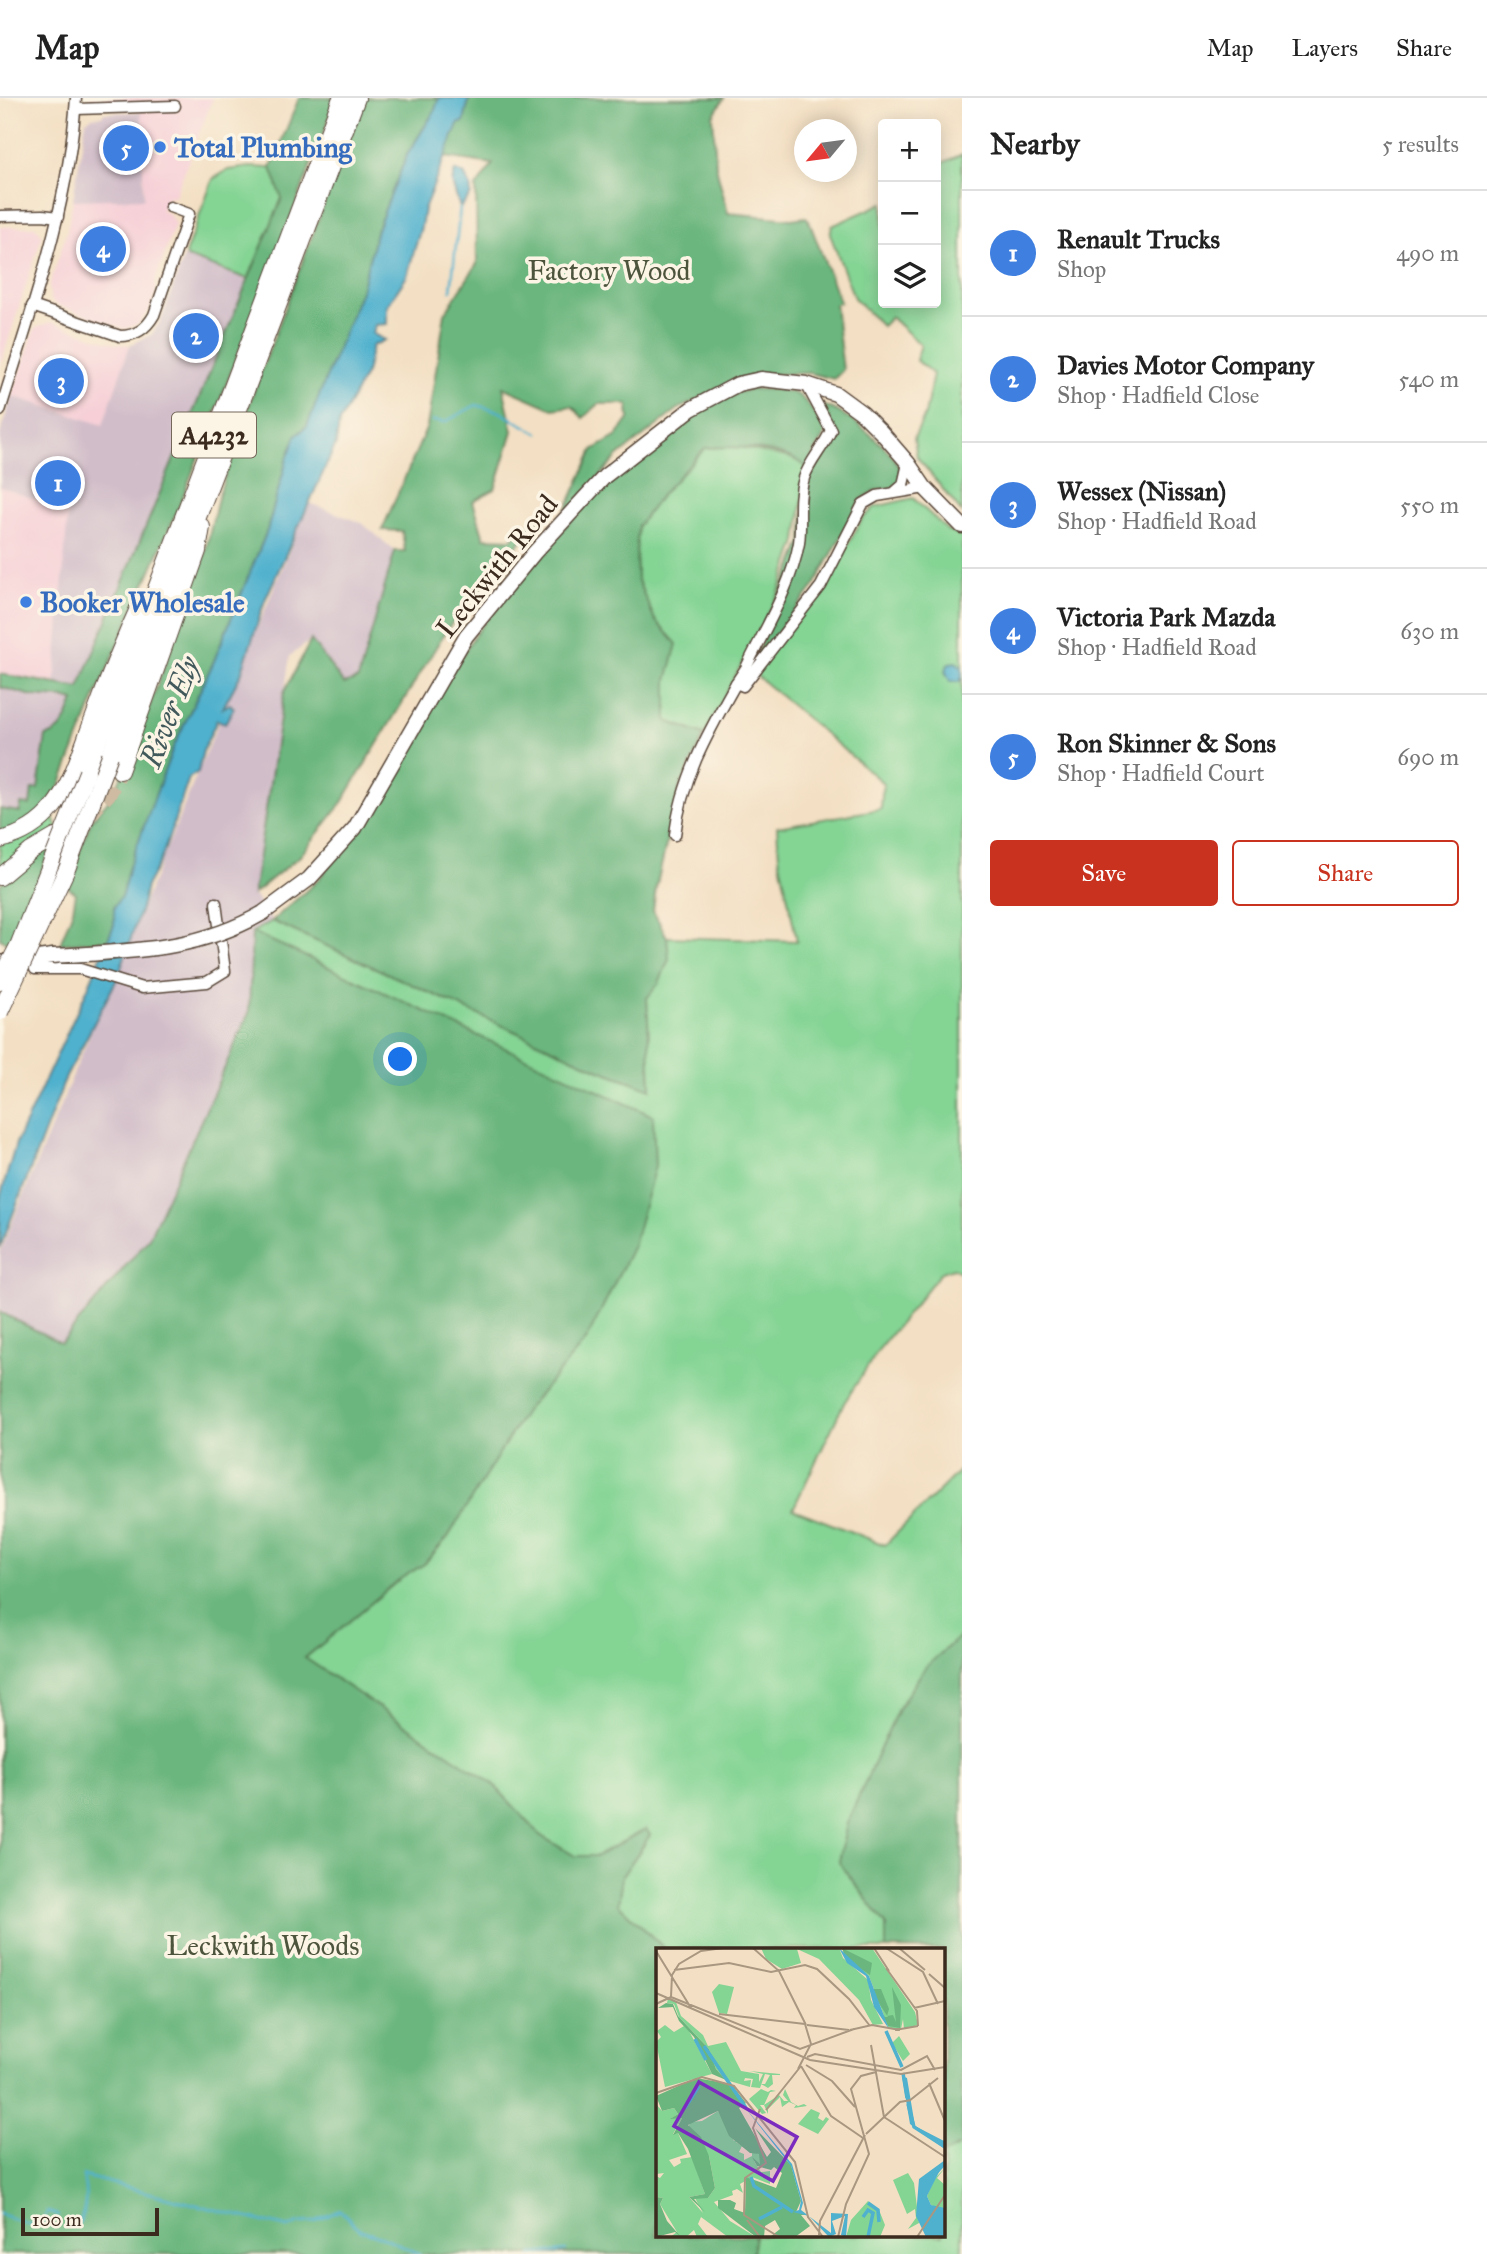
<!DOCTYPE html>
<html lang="en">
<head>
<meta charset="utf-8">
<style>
  :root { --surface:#fff; --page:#f6f6f6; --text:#222; --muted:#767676; --line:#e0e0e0; --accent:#c8321e }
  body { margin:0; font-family:"IM FELL Great Primer",serif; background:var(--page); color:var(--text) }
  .controls { position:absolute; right:21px; top:21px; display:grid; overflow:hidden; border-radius:7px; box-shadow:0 4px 18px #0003 }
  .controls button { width:63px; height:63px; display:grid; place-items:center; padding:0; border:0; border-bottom:2px solid var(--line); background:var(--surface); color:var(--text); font:35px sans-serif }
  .compass { position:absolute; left:794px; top:21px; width:63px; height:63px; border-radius:50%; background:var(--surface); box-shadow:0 4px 18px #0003; rotate:241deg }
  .scale { position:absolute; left:21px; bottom:18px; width:138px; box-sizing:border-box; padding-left:7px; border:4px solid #3b2a1e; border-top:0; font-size:19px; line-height:24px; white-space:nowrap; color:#3b2a1e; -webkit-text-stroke:5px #fcf5e5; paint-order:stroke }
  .you { position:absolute; left:401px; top:962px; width:24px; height:24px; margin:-18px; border:5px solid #fff; border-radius:50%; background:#1a73e8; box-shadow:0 0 0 10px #1a73e833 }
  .badge { display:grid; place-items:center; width:46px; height:46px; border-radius:50%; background:var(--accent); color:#fff; font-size:23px; font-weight:700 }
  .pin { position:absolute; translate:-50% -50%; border:4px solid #fff; box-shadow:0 2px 7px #0006 }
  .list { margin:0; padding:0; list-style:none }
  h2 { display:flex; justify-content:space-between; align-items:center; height:91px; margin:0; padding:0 28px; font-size:30px }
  h2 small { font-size:23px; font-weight:400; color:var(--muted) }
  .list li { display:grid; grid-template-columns:46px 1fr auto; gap:21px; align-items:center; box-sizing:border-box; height:126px; padding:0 28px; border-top:2px solid var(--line) }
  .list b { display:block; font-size:26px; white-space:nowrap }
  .list p { margin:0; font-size:23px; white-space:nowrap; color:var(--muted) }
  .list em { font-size:23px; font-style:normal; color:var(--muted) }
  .actions { display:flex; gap:14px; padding:21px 28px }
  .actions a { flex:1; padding:16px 0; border:2px solid var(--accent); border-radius:7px; text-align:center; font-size:24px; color:var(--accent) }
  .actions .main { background:var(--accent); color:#fff }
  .icon { flex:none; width:38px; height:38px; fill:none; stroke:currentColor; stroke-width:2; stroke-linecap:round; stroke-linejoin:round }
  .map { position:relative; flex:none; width:962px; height:2156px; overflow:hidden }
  header { display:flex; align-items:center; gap:42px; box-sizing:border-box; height:98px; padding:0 35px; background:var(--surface); border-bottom:2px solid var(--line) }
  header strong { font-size:33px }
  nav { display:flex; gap:38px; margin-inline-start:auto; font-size:24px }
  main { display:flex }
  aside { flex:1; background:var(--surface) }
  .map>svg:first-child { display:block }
  .built { fill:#f6cfd7 }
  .industrial { fill:#d1bdc9 }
  .green { fill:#84d494; stroke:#607f59; stroke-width:2 }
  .forest { fill:#6bb67e; stroke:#53704e; stroke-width:2 }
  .water { fill:#4fb1ce; stroke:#456e76; stroke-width:2 }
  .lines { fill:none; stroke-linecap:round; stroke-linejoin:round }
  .stream { stroke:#4fb1ce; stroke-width:2.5 }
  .primary-tunnel { stroke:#cebba2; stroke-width:16; stroke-dasharray:16 8; stroke-linecap:butt }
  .street-casing { stroke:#574537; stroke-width:13 }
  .secondary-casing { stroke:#574537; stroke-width:17 }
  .primary-casing { stroke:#574537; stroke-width:18 }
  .street { stroke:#fff; stroke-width:10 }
  .secondary { stroke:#fff; stroke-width:14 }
  .primary { stroke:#fff; stroke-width:16 }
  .secondary-bridge-casing { stroke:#574537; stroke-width:17; stroke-linecap:butt }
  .primary-bridge-casing { stroke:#574537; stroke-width:18; stroke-linecap:butt }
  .secondary-bridge { stroke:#fff; stroke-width:14 }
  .primary-bridge { stroke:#fff; stroke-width:16 }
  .shop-dot { fill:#3f7fe0; stroke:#fcf5e5; stroke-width:2.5 }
  .labels { text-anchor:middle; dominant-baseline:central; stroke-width:7; stroke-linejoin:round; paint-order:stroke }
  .shield { fill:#fcf5e5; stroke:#75675a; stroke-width:2 }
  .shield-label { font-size:26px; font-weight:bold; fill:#3b2a1e }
  .shop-label { font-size:28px; font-weight:bold; fill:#366cbe; stroke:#fcf5e5; text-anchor:start }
  .park-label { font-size:28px; fill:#4d543c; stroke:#fcf5e5 }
  .street-label { font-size:28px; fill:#3b2a1e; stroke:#fcf5e5 }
  .water-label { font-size:30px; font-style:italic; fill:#42595c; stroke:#fcf5e5 }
  .inset-river { fill:none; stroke:#4fb1ce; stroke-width:3.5 }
  .inset-road { fill:none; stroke:#a99781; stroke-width:2 }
  .view { fill:#7b2cbf; fill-opacity:0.15; stroke:#7b2cbf; stroke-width:3.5 }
  .inset-edge { fill:none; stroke:#3b2a1e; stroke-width:3.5 }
</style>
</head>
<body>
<header>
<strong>Map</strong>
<nav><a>Map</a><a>Layers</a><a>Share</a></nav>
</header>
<main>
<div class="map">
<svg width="962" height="2156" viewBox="0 0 962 2156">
  <rect width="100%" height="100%" fill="#fcf5e5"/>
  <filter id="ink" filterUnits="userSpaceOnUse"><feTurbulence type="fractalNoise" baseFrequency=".0143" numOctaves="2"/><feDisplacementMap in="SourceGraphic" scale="14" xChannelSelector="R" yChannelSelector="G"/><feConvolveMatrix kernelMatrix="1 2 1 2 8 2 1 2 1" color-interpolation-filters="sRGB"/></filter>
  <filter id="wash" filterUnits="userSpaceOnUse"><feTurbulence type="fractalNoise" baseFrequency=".00686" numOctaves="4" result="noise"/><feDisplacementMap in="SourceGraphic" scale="28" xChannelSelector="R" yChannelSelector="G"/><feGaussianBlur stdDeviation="1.57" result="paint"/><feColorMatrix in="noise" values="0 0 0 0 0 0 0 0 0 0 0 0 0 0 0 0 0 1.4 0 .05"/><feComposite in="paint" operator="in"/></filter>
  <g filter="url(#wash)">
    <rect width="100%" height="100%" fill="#f3dfc3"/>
    <g class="built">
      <polygon points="90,0 213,0 175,98 167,99 162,112 169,116 175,126 155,184 156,193 149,213 138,226 124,231 55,206 51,202 49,189 67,134 73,102 144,99 141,14 180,12 180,4 98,4"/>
      <polygon points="0,129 36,129 42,137 0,268"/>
      <polygon points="50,224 115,246 130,247 103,328 12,298 35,231"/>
      <polygon points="0,389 69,413 55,588 0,580"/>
    </g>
    <g class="industrial">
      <polygon points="141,14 144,100 73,102 86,23 92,19 102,18 103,15"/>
      <polygon points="185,156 188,159 248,181 64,632 46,638 38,692 30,707 20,714 0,711 0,580 55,587 68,413 0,389 0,336 12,298 103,327 130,247 151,237 161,223"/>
      <polygon points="309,405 362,425 395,453 358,581 344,586 311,542 290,558 253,796 272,823 252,835 249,915 149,1140 60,1246 0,1214 0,1154"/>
    </g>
    <g class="green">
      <polygon points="962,56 962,415 917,359 914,340 925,317 933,276 916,262 921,247 891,219 882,228 854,200 830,136 832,128 883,105 883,205 936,205 936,68"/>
      <polygon points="249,69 271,70 283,100 248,181 187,159 185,156 213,81 228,72"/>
      <polygon points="734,348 796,361 807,369 797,443 778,497 704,637 667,623 667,582 676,546 655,523 637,481 636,453 638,428 663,395 705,350"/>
      <path d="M913 400 948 433 962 438V1175L953 1170 941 1174 879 1251 844 1305 793 1411 885 1447 962 1370V1536L925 1570 898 1611 847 1725 839 1764 886 1827V1851H665L618 1806 622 1778 644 1747 646 1731 597 1758H575L541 1738 493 1686 305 1560 400 1481 424 1466 448 1439 525 1313 587 1241 315 865 252 834 272 823 600 972 651 991 647 900C664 878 669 867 667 839L797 843 779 759 777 729 881 711 883 685 751 573 828 483 862 421 875 409Z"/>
      <polygon points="52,719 59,730 0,772 0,747"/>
      <polygon points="962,2047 962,2156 752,2156 755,2137 943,2137 943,2056"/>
    </g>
    <g class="forest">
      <path d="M299 0H337L180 406 97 595 59 690 35 721 0 736V711L20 714 21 706 30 707 32 691H38L46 638C64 635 68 617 74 603L63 600 32 598 0 589V576L79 590 282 100 271 70Z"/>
      <polygon points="364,0 439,0 434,14 407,57 377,131 361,193 307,328 296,338 287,361 267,433 214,563 173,650 129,769 122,797 114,809 114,827 108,842 60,846 73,812 76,795 66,788 92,721 114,696 148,612 203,464 219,396 254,293"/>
      <polygon points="469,0 724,0 713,18 716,69 728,115 791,121 806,119 809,123 840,204 835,207 843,272 834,281 809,275 755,277 728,286 678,311 617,359 563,419 593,352 617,338 629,321 628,306 599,306 583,320 572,308 553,311 503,289 513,333 495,391 473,403 484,440 511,441 543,417 447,531 341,706 300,758 253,796 284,594 311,542 344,586 358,581 395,453 405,453 402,433 382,432 427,329 445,215 477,166 476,89 493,66 444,59 458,25 464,24"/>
      <path d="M753 291C803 292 800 293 826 334L807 369C780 349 737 348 705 350L663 395 638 428 636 453 637 481 655 522 677 546 667 582V623L704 637 679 692 656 790 653 813 667 839 669 861 659 885 647 900 651 991 600 972 272 823 317 783 341 754 474 538 535 459 594 399 640 357 678 327 731 296Z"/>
      <path d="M822 307C846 313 897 353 903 378L897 389 877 392 861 402 815 487 752 568 802 444 808 379 833 335Z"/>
      <polygon points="53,746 11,846 0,841 0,787 25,764"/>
      <polygon points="252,834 653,1018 655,1068 633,1148 587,1241 525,1313 448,1439 424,1466 400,1481 305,1560 493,1686 541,1738 575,1758 597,1758 646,1731 650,1737 622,1778 618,1806 665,1851 657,1852 657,2137 755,2137 752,2156 0,2156 0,1214 61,1245 149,1140 249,915"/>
      <polygon points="962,1536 962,2047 943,2056 943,1852 886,1851 886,1827 839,1764 847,1725 898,1611 925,1570"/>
    </g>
    <g class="water">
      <polygon points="439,0 469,0 464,24 458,26 424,111 421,129 407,178 387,208 387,226 375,227 373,236 385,242 372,248 366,275 339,325 336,346 265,502 241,576 223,610 230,606 234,610 225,625 217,622 203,653 198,674 189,680 162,759 146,788 142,807 118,879 66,979 0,1150 0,1100 16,1045 87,892 114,827 114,809 122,797 129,769 173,650 214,563 267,433 287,361 296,338 307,328 361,193 377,131 407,57 434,14"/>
      <polygon points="455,73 464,76 470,87 471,97 460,110 452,85"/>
      <polygon points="956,564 962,569 962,580 959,584 950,583 945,573 949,565"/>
    </g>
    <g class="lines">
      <g class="stream">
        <polyline points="451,192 460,110"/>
        <polyline points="433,323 445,324 476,307 498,313 538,335"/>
        <polyline points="0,2116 27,2126 42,2125 47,2114 58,2117"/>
        <path d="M70 2122 79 2125C87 2109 87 2095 83 2078L288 2130 299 2125 314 2124 340 2112 361 2132 383 2139 420 2156"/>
        <polyline points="532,2156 566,2153"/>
      </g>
    </g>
  </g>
  <g filter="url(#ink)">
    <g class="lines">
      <polyline class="primary-tunnel" points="87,718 109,695 120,673"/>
      <g class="street-casing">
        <g id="street">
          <polyline points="76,11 175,8"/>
          <polyline points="0,118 43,117 58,119"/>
          <path d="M32 208 120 238C136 238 146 231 154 217L189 116 170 109"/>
          <path d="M0 313C32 210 69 109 76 0"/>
          <polyline points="896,393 903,387 908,365"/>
          <path d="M736 585 746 570C765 530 791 489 799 445 802 423 797 401 804 380 809 364 824 349 831 332L806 286"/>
          <path d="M675 737C681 681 709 633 736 585L743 588 821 488 863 406 877 398 925 390"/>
          <polyline points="36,861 35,871 80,871 142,890 207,884 225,873 216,805"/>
        </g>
      </g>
      <g class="secondary-casing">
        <g id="secondary">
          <polyline points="263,815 309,781 355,730 466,538 534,455 605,378 691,311 738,286 761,281 806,286 836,296 862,315 882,335 908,365 925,390 962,428"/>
          <polyline points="0,865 53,858"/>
        </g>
      </g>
      <g class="primary-casing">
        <g id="primary">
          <polyline points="110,657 176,477 357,0"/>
          <polyline points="120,673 198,453 202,429"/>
          <polyline points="87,674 341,0"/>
          <path d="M0 742C22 737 40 726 54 708 72 684 81 652 92 624 107 583 123 543 141 504"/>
          <polyline points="0,779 31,753 55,739"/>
        </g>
      </g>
      <use href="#street" class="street"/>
      <use href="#secondary" class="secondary"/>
      <use href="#primary" class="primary"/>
      <g class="secondary-bridge-casing">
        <path id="secondary-bridge" d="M53 858C129 853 195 854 263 815"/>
      </g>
      <g class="primary-bridge-casing">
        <g id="primary-bridge">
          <polyline points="0,883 18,848 87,674"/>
          <polyline points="0,914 67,771 110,657"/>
        </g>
      </g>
      <use href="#secondary-bridge" class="secondary-bridge"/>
      <use href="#primary-bridge" class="primary-bridge"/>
    </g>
  </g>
  <g class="shop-dot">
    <circle cx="160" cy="49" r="7"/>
    <circle cx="26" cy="504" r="7"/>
  </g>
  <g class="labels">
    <rect class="shield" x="172" y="314.5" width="84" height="45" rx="5"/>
    <g class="shield-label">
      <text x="214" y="337">A4232</text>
    </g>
    <g class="shop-label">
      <text x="174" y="49">Total Plumbing</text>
      <text x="40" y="504">Booker Wholesale</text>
    </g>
    <g class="park-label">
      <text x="609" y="172">Factory Wood</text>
      <text x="263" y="1847">Leckwith Woods</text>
    </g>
    <g class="street-label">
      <text transform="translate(497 468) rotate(-51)">Leckwith Road</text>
    </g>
    <g class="water-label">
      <text transform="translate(170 614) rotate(-69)">River Ely</text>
    </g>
  </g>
  <g transform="translate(656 1850)">
    <rect width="289" height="289" fill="#f3dfc3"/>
    <path d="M105 0H183L187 10 212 32 215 52 227 76 217 77 203 52 163 11 141 1 145 15 126 21 110 11ZM186 0H216L259 64 262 77 248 81 247 71 245 81H233L213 28 190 11ZM63 36 78 39 71 66 63 65 56 44ZM12 50 20 54 25 68 47 87 52 98 70 94 85 123 103 126V134L107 126 94 123 124 126V127H116L117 136 112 140 105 136H109L114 127 109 126 104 140 95 139 97 131 89 130 88 133 95 132 94 139 70 132 60 121 53 101 23 69 18 56 11 55ZM9 77 18 84 28 78 33 83 56 126 9 139 0 94 5 89 1 83ZM243 88 254 106 247 113 236 95ZM105 141 112 144 115 142 120 143 114 144 108 157 123 147 128 153H132L127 147 129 141 135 154 142 158 148 156 151 158 138 160 140 157 133 154 126 159 124 149 112 161V166L108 157H104L110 165 106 166 93 151ZM0 156 6 163 18 160 22 166 16 170H26L17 186 22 185 31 206 13 212 18 219 25 215 24 211 36 209 49 246 33 249 47 265 39 250H52L59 240 53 208 32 181 34 174 46 173 62 163 78 193 97 179 80 194 86 198 83 204 88 206V212L96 208V203L103 206 108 212 104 216 98 213 105 224 114 223V236L96 229 84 236 87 245 81 241 76 243 77 247 58 254 74 273 100 289H72L45 269 42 276 52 289H41L38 282 30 289H14L21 284 4 256 7 250 0 249V228L4 230 8 225 0 226ZM155 161 164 165 162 170 167 173 170 169 173 171 162 186 142 176ZM289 220 281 230 289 237 287 262 275 257 271 248 279 230ZM252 225 258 235 263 275 252 281 260 270 259 261 251 266 237 232ZM212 253 223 262 229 277 224 289H190L195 272Z" fill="#84d494"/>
    <path d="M186 0 216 15 214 27 190 11ZM236 39 245 57 244 80 232 78 224 62 229 69H232L218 48 217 41H225L233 61 231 68 237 67 240 74ZM10 55 17 56 22 68 53 101 60 121 70 132 56 126 38 89 23 73 17 59 2 60ZM40 130 75 136 90 155 83 160 111 209 115 204 99 180 135 217 145 253 140 264 151 267H145L154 278 139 289H114L124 281 119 272 109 278 108 289H100L62 260V252H74L80 255 78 261 89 265 90 229 120 240 126 225 118 219 115 222 101 218 96 209 104 216 103 206 94 205 73 188 62 163 32 177 45 189 53 208 59 240 52 250 38 251 49 264 33 249 49 246 32 201 22 185 17 187 26 170 14 171 22 166 18 160 6 163 0 148ZM0 249 7 250 4 256 11 273 25 289 19 284 0 289Z" fill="#6bb67e"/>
    <path d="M183 0 213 28 233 81 218 59 210 28 191 15ZM246 128 251 130 259 178 288 193 289 201 254 176ZM87 157 136 216 147 255 145 262 175 285V265L192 266 190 289 185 287 189 268 176 273 180 286 173 289 153 268 137 264 143 262 145 253 135 218ZM289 212 271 248 275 257 289 260V289H270L260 268 263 231Z" fill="#4fb1ce"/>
    <path class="inset-river" d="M230 83 246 119M39 91 50 112M48 98 90 160M247 125 251 150M252 156 258 179 289 199M29 160 43 138M95 229 98 238 137 264M212 255 222 262 223 274M207 269 212 262 217 265 212 289M269 270 268 238 289 215M103 271 126 259"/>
    <path class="inset-road" d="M97 0 123 23 150 77M218 0 233 23M230 0 267 24 282 56M243 0 269 22M0 3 35 60M230 20 261 63 262 78M18 22 73 15 115 24 149 17 161 21 193 51 214 78M273 26 289 40M0 45 154 112 245 126 289 119M15 49 144 101 198 81M0 56 15 49 16 27 23 16 45 3 67 0M258 60 289 53M63 66 149 76M151 77 193 82M194 82 216 77 244 82M239 82 262 78M215 97 228 169M151 109 159 106 245 122 271 108 279 122M150 117 176 133 199 159M145 118 175 168 207 190M142 121 155 96 149 76M273 135 289 173M0 145 46 129 78 138 139 214 152 269 167 289M253 153 282 130M104 161 97 180 110 215 89 230 88 267 123 289M110 162 145 118M228 169 289 209M210 186 244 154 255 152M91 272 104 289M163 287 164 273 209 187M182 289 190 256 213 206 195 141 205 128 220 124M261 289 289 247"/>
    <path class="view" d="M43 134 141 189 117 233 18 178Z"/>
    <rect width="289" height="289" class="inset-edge"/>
  </g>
</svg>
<div class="controls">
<button>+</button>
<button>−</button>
<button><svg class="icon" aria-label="layers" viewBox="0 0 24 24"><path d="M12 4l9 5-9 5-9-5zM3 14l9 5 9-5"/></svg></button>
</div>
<svg class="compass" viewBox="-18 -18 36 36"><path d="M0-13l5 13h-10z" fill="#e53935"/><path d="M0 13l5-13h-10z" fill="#767676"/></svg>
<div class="scale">100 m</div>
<div class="you"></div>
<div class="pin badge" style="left:58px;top:385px;background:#3f7fe0">1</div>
<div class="pin badge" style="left:196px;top:238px;background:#3f7fe0">2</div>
<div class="pin badge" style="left:61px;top:283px;background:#3f7fe0">3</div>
<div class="pin badge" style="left:103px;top:151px;background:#3f7fe0">4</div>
<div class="pin badge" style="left:126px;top:50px;background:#3f7fe0">5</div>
</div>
<aside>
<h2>Nearby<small>5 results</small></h2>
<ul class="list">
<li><span class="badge" style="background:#3f7fe0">1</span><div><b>Renault Trucks</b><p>Shop</p></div><em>490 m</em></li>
<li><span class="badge" style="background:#3f7fe0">2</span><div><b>Davies Motor Company</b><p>Shop · Hadfield Close</p></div><em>540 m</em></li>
<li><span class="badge" style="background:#3f7fe0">3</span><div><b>Wessex (Nissan)</b><p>Shop · Hadfield Road</p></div><em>550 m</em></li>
<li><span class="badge" style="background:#3f7fe0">4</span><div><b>Victoria Park Mazda</b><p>Shop · Hadfield Road</p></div><em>630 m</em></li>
<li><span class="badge" style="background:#3f7fe0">5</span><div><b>Ron Skinner &amp; Sons</b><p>Shop · Hadfield Court</p></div><em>690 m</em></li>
</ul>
<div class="actions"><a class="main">Save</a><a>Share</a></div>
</aside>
</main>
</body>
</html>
